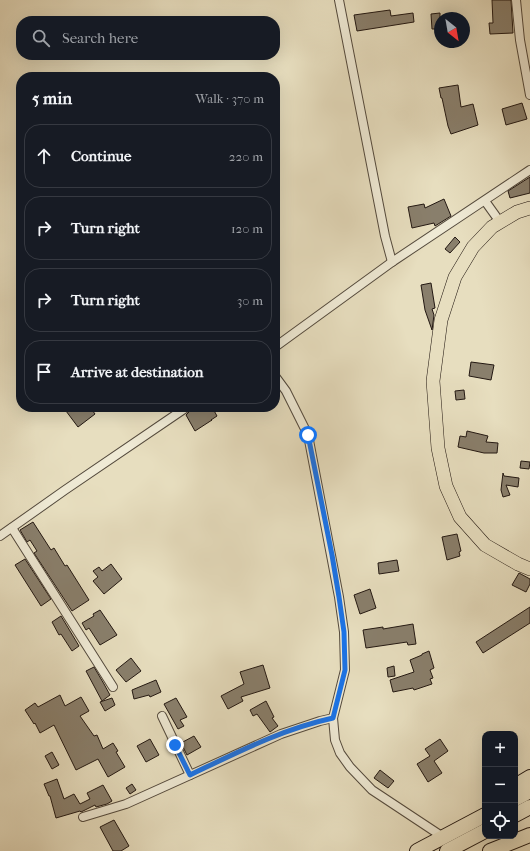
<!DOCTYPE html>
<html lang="en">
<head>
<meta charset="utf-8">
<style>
  :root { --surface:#171b24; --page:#20242c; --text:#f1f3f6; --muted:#9ea1a6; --line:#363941 }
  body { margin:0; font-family:"IM FELL French Canon",serif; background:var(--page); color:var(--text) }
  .controls { position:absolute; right:12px; bottom:12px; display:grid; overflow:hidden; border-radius:8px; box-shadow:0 4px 16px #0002 }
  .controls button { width:36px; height:36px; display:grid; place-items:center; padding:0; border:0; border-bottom:1px solid var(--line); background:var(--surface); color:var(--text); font:20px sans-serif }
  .compass { position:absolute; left:434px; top:12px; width:36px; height:36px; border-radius:50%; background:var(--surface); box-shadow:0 4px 16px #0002; rotate:149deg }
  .stop { position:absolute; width:12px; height:12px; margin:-9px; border:3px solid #1a73e8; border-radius:50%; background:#fff }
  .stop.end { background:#1a73e8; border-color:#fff; box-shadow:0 1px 4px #0008 }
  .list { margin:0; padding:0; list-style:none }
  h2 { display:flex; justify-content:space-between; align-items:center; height:52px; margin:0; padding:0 16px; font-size:17px }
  h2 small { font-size:13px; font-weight:400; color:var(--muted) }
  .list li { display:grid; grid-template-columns:26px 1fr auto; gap:12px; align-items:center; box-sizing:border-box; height:64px; margin:0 8px 8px; padding:0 8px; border:1px solid var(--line); border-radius:16px }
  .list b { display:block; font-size:15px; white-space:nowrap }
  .list em { font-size:13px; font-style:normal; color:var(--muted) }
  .icon { flex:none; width:22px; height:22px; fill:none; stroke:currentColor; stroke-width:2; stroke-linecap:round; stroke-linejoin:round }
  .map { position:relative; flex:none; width:530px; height:851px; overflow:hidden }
  .search { position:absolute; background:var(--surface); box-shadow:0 4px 16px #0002; left:16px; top:16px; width:264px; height:44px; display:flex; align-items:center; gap:10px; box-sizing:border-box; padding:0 14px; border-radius:16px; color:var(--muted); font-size:15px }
  .panel { position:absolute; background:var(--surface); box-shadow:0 4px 16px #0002; left:16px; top:72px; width:264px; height:340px; border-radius:16px }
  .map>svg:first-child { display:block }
  .building { fill:#897f6c; stroke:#231812 }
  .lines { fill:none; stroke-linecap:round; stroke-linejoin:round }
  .minor-casing { stroke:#544a3d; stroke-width:10 }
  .primary-casing { stroke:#231812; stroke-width:14 }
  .trunk-casing { stroke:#231812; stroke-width:16 }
  .minor { stroke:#efead5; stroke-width:8 }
  .primary { stroke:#e7debf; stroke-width:13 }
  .trunk { stroke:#e7debf; stroke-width:14 }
  .route { stroke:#1a73e8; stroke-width:5 }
</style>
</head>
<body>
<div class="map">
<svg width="530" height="851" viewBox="0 0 530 851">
  <rect width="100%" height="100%" fill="#e7debf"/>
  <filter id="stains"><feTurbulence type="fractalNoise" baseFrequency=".005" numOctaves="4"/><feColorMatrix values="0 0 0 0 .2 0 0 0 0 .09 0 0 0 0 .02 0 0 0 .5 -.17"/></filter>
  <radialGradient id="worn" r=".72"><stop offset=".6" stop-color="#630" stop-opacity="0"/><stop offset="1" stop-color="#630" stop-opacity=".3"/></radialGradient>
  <g class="building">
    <polygon points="492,0 511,0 513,33 490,34 489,23 493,23"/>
    <polygon points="390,10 391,16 413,13 414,22 357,31 354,15"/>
    <polygon points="440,13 440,29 432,29 431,14"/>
    <polygon points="458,85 461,107 473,104 478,125 451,134 448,126 442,98 441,98 439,88"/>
    <polygon points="522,103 527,119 506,125 502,109"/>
    <polygon points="530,177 530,193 510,198 508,191"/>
    <polygon points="444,199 451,216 435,226 434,223 412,228 408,207 424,204 425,208"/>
    <polygon points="455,237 460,242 450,253 445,249"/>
    <polygon points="431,283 435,308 432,309 434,315 432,330 425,310 421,285"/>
    <polygon points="471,362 494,365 491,380 469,376"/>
    <polygon points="464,390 465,399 456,400 455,391"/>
    <polygon points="63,407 90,407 95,414 78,427"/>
    <polygon points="192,407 212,407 217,416 211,420 212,420 195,431 186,415 190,411"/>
    <polygon points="467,431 488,436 486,442 498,443 497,453 484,453 458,447 460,436 466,437"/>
    <polygon points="521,461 530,462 529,469 520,468"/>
    <polygon points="503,473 504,476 519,478 518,487 506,485 510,495 503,497 501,490"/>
    <polygon points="33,522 51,550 54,548 65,566 67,565 89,600 72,611 34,553 37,551 30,540 27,542 20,530"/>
    <polygon points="457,534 461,551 459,552 460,556 447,560 442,537"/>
    <polygon points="25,559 51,599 41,606 15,565"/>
    <polygon points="397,560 399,571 379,574 378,563"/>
    <polygon points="111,564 122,579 104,594 93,581 98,577 93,571 99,567 102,571"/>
    <polygon points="519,573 530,579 530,584 526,592 512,585"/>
    <polygon points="370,589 376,608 360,614 354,595"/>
    <polygon points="530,607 530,623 483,653 476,642"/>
    <polygon points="100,610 117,635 100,645 89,628 86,630 82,623 94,616 93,614"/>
    <polygon points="61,616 79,646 72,651 61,634 59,635 52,622"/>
    <polygon points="413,624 416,644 408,645 407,642 366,648 363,630 383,627 383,629"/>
    <polygon points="429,651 434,668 430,670 433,678 430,679 432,684 414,690 413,688 393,692 390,680 414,672 410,660 422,655 422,654"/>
    <polygon points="131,658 141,671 126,682 116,670"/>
    <polygon points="263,665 270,688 241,697 243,701 228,709 221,696 244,684 240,672"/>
    <polygon points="394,666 395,676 388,677 387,668"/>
    <polygon points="94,667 104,684 110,695 102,701 86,671"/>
    <polygon points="156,680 161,692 150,697 149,695 134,699 132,690"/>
    <polygon points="60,695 65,706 81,697 89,711 80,716 94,736 97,735 103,749 113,743 118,751 116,752 125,767 108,777 98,759 76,770 54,725 40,733 35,723 34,724 25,710 35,703 38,707"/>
    <polygon points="112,698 115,705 105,711 100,702"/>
    <polygon points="176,698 187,717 180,720 184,726 178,729 164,704"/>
    <polygon points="266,701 274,717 272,718 278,726 270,732 257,714 253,716 250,710"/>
    <polygon points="194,736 201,747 187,755 181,743"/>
    <polygon points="150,739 159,755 146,762 137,746"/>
    <polygon points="440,739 448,751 434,761 442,773 428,782 417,764 430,756 425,749"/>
    <polygon points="52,752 59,765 52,769 45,756"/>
    <polygon points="380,770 394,781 388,788 374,778"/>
    <polygon points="57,779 64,799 74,794 80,804 90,799 87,793 103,785 112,801 107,804 96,807 95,805 81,812 80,811 56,818 50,796 49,796 44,784"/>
    <polygon points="132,784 136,790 130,794 126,788"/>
    <polygon points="114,820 129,846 121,851 113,851 100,827"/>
  </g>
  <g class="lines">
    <g class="minor-casing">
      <g id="minor">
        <polyline points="339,0 385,236 392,262"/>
        <polyline points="516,0 520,40 530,95"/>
        <polyline points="485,201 500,222"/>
        <polyline points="275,347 392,262 530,170"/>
        <polyline points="275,376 286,391 308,435 339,597 344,632 345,670 333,718 335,740 340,753 350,767 372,790 443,837"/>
        <polyline points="12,528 113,687"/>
        <polyline points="0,536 65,490 187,407"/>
        <polyline points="162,716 190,775"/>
        <polyline points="83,817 126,804 281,734 320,721 333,718"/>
      </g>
    </g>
    <g class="primary-casing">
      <polyline id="primary" points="530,208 517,212 492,227 473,247 455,277 441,320 433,381 438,448 446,486 460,517 485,545 518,564 530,569"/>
    </g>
    <g class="trunk-casing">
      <g id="trunk">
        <polyline points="515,786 530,777"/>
        <polyline points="515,799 530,791"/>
        <polyline points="515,815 530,807"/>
        <polyline points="417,851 485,815"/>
        <polyline points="447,851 485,831"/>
        <polyline points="490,851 530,835"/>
      </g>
    </g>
    <use href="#minor" class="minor"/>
    <use href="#primary" class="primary"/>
    <use href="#trunk" class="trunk"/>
  </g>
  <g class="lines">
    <path class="route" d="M175 745 190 775C236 753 282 729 333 718L345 670 344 632 339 597 332 555 308 435"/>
  </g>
  <rect width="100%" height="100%" filter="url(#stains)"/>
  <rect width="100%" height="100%" fill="url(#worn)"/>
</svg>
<div class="controls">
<button>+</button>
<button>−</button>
<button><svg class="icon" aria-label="locate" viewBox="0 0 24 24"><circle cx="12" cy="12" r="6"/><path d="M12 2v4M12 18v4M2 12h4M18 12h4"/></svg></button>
</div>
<svg class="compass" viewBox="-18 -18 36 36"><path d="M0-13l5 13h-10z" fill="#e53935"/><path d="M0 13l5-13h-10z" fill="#9ea1a6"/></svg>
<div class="stop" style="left:308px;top:435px"></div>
<div class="stop end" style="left:175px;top:745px"></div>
<div class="search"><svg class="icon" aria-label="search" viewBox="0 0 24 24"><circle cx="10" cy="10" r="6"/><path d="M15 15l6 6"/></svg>Search here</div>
<section class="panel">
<h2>5 min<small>Walk · 370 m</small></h2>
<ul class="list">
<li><svg class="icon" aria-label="ahead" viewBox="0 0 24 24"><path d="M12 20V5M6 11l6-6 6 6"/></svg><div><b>Continue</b></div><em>220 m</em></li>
<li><svg class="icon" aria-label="right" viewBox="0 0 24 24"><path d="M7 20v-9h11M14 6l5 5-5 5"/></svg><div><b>Turn right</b></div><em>120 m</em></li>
<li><svg class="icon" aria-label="right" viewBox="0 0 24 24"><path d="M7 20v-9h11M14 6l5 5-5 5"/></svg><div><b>Turn right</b></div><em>30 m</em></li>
<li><svg class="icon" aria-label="arrive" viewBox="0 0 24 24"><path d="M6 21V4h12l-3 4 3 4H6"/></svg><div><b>Arrive at destination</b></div></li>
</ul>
</section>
</div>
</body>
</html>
